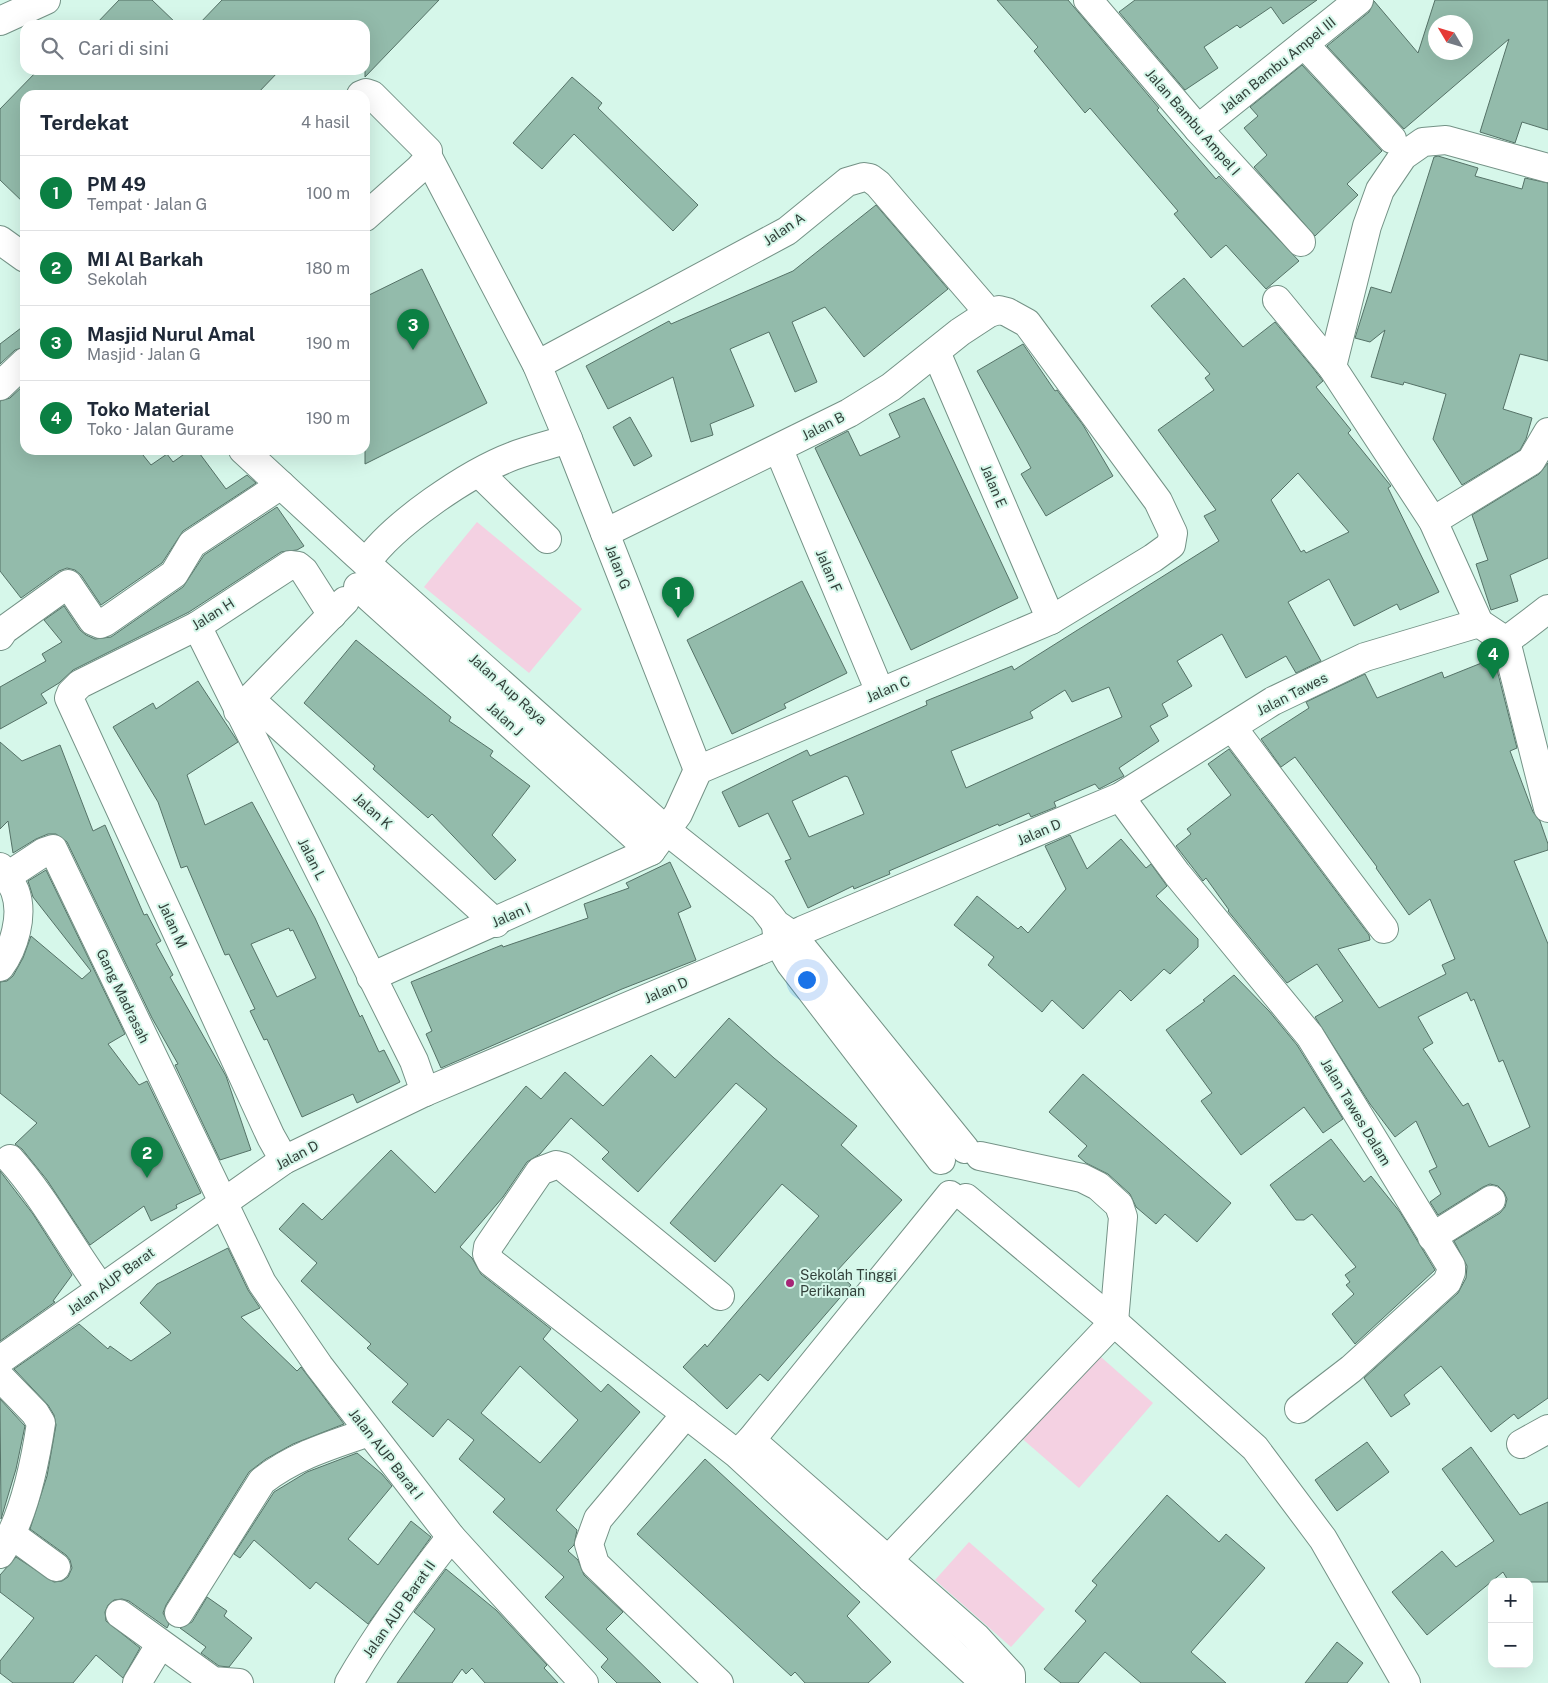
<!DOCTYPE html>
<html lang="id">
<head>
<meta charset="utf-8">
<style>
  :root { --surface:#fff; --page:#f6f6f7; --text:#1f2937; --muted:#747a83; --line:#e0e1e3; --accent:#0b8043 }
  body { margin:0; font-family:"Public Sans",sans-serif; background:var(--page); color:var(--text) }
  .controls { position:absolute; right:15px; bottom:15px; display:grid; overflow:hidden; border-radius:10px; box-shadow:0 5px 20px #0002 }
  .controls button { width:45px; height:45px; display:grid; place-items:center; padding:0; border:0; border-bottom:1px solid var(--line); background:var(--surface); color:var(--text); font:25px sans-serif }
  .compass { position:absolute; left:1428px; top:15px; width:45px; height:45px; border-radius:50%; background:var(--surface); box-shadow:0 5px 20px #0002; rotate:308deg }
  .you { position:absolute; left:806px; top:979px; width:18px; height:18px; margin:-12px; border:4px solid #fff; border-radius:50%; background:#1a73e8; box-shadow:0 0 0 8px #1a73e833 }
  .badge { display:grid; place-items:center; width:32px; height:32px; border-radius:50%; background:var(--accent); color:#fff; font-size:16px; font-weight:700 }
  .pin { position:absolute; translate:-50% -41px; filter:drop-shadow(0 1px 2px #0008) }
  .pin::after { content:''; position:absolute; top:26px; width:18px; height:15px; background:inherit; clip-path:polygon(0 0,100% 0,50% 100%) }
  .list { margin:0; padding:0; list-style:none }
  h2 { display:flex; justify-content:space-between; align-items:center; height:65px; margin:0; padding:0 20px; font-size:21px }
  h2 small { font-size:16px; font-weight:400; color:var(--muted) }
  .list li { display:grid; grid-template-columns:32px 1fr auto; gap:15px; align-items:center; box-sizing:border-box; height:75px; padding:0 20px; border-top:1px solid var(--line) }
  .list b { display:block; font-size:19px; white-space:nowrap }
  .list p { margin:0; font-size:16px; white-space:nowrap; color:var(--muted) }
  .list em { font-size:16px; font-style:normal; color:var(--muted) }
  .icon { flex:none; width:28px; height:28px; fill:none; stroke:currentColor; stroke-width:2; stroke-linecap:round; stroke-linejoin:round }
  .map { position:relative; flex:none; width:1548px; height:1683px; overflow:hidden }
  .search { position:absolute; background:var(--surface); box-shadow:0 5px 20px #0002; left:20px; top:20px; width:350px; height:55px; display:flex; align-items:center; gap:12px; box-sizing:border-box; padding:0 18px; border-radius:15px; color:var(--muted); font-size:19px }
  .panel { position:absolute; background:var(--surface); box-shadow:0 5px 20px #0002; left:20px; top:90px; width:350px; height:365px; border-radius:15px }
  .map>svg:first-child { display:block }
  .green { fill:#f4d1e2 }
  .building { fill:#93bbab; stroke:#557267; fill-rule:evenodd }
  .lines { fill:none; stroke-linecap:round; stroke-linejoin:round }
  .minor-casing { stroke:#749286; stroke-width:30 }
  .minor { stroke:#fff; stroke-width:28 }
  .poi-dot { fill:#a62676; stroke:#d6f7ea; stroke-width:2 }
  .labels { text-anchor:middle; dominant-baseline:central; stroke-width:4; stroke-linejoin:round; paint-order:stroke }
  .street-label { font-size:14px; fill:#32403a; stroke:#d6f7ea }
  .poi-label { font-size:14px; fill:#32403a; stroke:#d6f7ea; text-anchor:start }
</style>
</head>
<body>
<div class="map">
<svg width="1548" height="1683" viewBox="0 0 1548 1683">
  <rect width="100%" height="100%" fill="#d6f7ea"/>
  <g class="green">
    <polygon points="477,522 582,609 529,673 424,587"/>
    <polygon points="1093,1350 1153,1403 1079,1488 1018,1435"/>
    <polygon points="969,1542 1045,1609 1011,1647 935,1580"/>
  </g>
  <g class="building">
    <polygon points="119,0 152,0 178,25 95,25"/>
    <polygon points="222,0 439,0 365,77 365,25 198,25"/>
    <polygon points="997,0 1068,0 1159,108 1157,110 1216,179 1219,176 1299,261 1266,289 1226,245 1211,258 1174,214 1178,211 1090,108 1085,113 1034,51 1038,47"/>
    <polygon points="1135,0 1317,0 1283,24 1271,7 1240,28 1237,25 1204,47 1218,68 1185,90 1119,12"/>
    <path d="M1435 0H1548V130L1522 122 1515 143 1480 132 1509 39 1404 129 1327 46 1369 12 1374 1 1418 53ZM1436 22H1466V52H1436Z"/>
    <polygon points="1302,65 1382,151 1347,184 1358,195 1315,236 1254,167 1267,155 1244,128 1258,116 1250,107"/>
    <polygon points="38,70 280,70 256,95 25,95 25,204 0,180 0,109"/>
    <polygon points="572,77 602,103 598,108 698,205 673,231 574,134 542,169 513,143"/>
    <polygon points="1438,156 1478,168 1475,176 1522,189 1525,178 1548,183 1548,361 1520,354 1503,409 1532,418 1526,439 1520,450 1462,485 1433,439 1446,394 1404,382 1403,385 1371,377 1385,330 1370,342 1355,338 1371,287 1391,293 1434,157"/>
    <polygon points="876,205 948,289 864,357 825,307 792,322 817,382 795,392 769,332 730,349 754,406 710,424 713,435 691,442 673,377 608,409 586,366 669,321 671,324 793,271"/>
    <polygon points="422,269 487,403 365,464 365,297"/>
    <path d="M1184 278 1243 347 1275 322 1313 368 1323 381 1316 387 1351 430 1348 433 1391 486 1388 488 1439 592 1400 610 1397 604 1354 626 1329 579 1288 602 1321 661 1296 673 1286 656 1246 678 1222 634 1177 661 1192 686 1162 704 1168 716 1150 726 1159 741 1119 768 1124 776 1099 789 1095 784 1054 802 1056 807 1031 817 1029 813 999 826 998 824 889 871 890 874 854 889 853 886 808 908 785 861 791 859 768 813 739 827 722 792 807 750 810 756 927 705 926 701 1012 666 1014 670 1219 541 1204 516 1216 510 1158 430 1214 390 1205 378 1210 374 1151 306ZM1298 473 1349 532 1306 553 1304 550 1301 552 1271 500ZM1109 687 1122 717 966 788 951 751 1033 718 1030 712 1065 690 1072 702ZM845 776 848 777 864 814 809 837 792 801Z"/>
    <polygon points="25,325 25,347 15,350 0,364 0,344"/>
    <polygon points="1023,344 1055,391 1057,390 1083,425 1113,476 1046,516 1021,474 1031,468 977,371"/>
    <polygon points="25,384 25,450 139,450 151,465 167,454 173,462 190,450 197,450 226,489 247,475 256,483 183,531 162,563 101,605 81,575 75,570 67,568 59,571 21,598 0,571 0,401 10,398"/>
    <polygon points="924,398 1018,598 911,650 815,448 848,431 860,456 900,437 889,414"/>
    <polygon points="630,417 652,456 634,466 613,427"/>
    <polygon points="1548,463 1548,558 1510,575 1518,601 1491,610 1476,564 1488,560 1472,515 1539,474"/>
    <polygon points="277,507 304,546 297,550 281,552 189,612 73,670 59,683 41,694 47,703 0,729 0,687 46,661 42,654 62,642 44,620 64,606 80,630 86,635 95,639 111,637 183,587 204,555"/>
    <polygon points="802,581 847,673 784,704 786,708 732,734 687,640"/>
    <polygon points="356,640 451,717 449,721 493,751 490,756 530,786 492,835 516,860 495,880 432,814 428,818 373,769 375,766 304,703"/>
    <path d="M1494 658 1517 748 1510 751 1533 812 1540 821 1548 844V850L1514 861 1548 944V1398L1518 1419 1514 1414 1491 1432 1441 1366 1404 1395 1410 1404 1391 1417 1364 1378 1458 1293 1466 1278 1467 1266 1454 1241 1500 1213 1505 1207 1507 1199 1504 1192 1498 1186 1490 1184 1483 1187 1438 1215 1430 1202 1441 1194 1429 1171 1437 1167 1416 1121 1395 1137 1370 1104 1315 1017 1343 1001 1317 964 1287 983 1228 911 1229 910 1206 878 1203 881 1176 846 1191 834 1187 829 1231 795 1208 764 1229 749 1369 935 1370 940 1338 949 1379 1008 1446 974 1442 965 1455 959 1430 899 1409 915 1376 868 1377 867 1295 757 1281 767 1261 739 1309 708 1306 702 1365 674 1377 698 1442 672 1444 678ZM1467 992 1471 1001 1474 999 1499 1062 1503 1060 1530 1127 1489 1147 1468 1103 1463 1106 1423 1049 1433 1043 1418 1017Z"/>
    <path d="M198 681 238 742 187 775 205 825 252 802 315 918 360 1017 362 1015 379 1052 384 1050 400 1082 357 1103 353 1094 302 1117 267 1039 264 1040 250 1011 255 1009 229 954 225 955 187 866 181 868 158 802 113 727 153 703 156 709ZM289 928 290 931 293 930 316 978 277 997 251 944Z"/>
    <polygon points="0,742 22,761 60,745 93,831 105,825 144,915 147,914 161,941 156,944 173,975 170,977 226,1076 251,1150 220,1160 175,1065 178,1064 152,1018 67,842 56,834 48,834 36,839 13,853 8,821 0,829"/>
    <polygon points="1070,835 1087,869 1121,839 1146,868 1151,864 1167,886 1156,896 1198,939 1198,947 1170,974 1164,969 1131,1001 1120,990 1083,1029 1052,1000 1042,1012 988,965 994,957 954,925 977,896 1018,929 1021,926 1028,933 1066,889 1045,846"/>
    <polygon points="670,862 691,907 678,913 696,960 622,989 441,1068 426,1034 432,1031 411,982 502,945 503,947 588,918 584,904 629,888 626,883"/>
    <polygon points="46,870 125,1034 108,1044 139,1085 147,1081 201,1193 176,1205 177,1208 151,1221 144,1206 90,1245 47,1180 22,1149 15,1144 37,1123 0,1093 0,982 7,981 13,976 23,958 31,936 82,979 91,971 33,897 28,881"/>
    <polygon points="1234,975 1269,1011 1297,1045 1343,1119 1323,1133 1304,1107 1241,1155 1201,1101 1212,1093 1166,1030 1205,1001 1203,1000"/>
    <path d="M729 1018 774 1058 857 1126 841 1145 902 1200 836 1272 851 1285 768 1381 760 1374 727 1409 683 1367 705 1344 707 1347 819 1216 782 1184 715 1262 670 1223 767 1109 736 1083 638 1192 602 1159 609 1152 571 1118 540 1154 527 1162 503 1197 460 1247 472 1258 481 1274 551 1329 543 1339 601 1392 608 1384 640 1412 556 1510 577 1530 574 1545 568 1551 578 1560 584 1575 623 1612 606 1629 661 1683H617L601 1667 608 1659 545 1597 564 1577 493 1512 505 1499 459 1459 474 1440 448 1419 433 1437 392 1402 408 1384 367 1348 371 1344 301 1281 317 1263 279 1229 303 1203 322 1220 391 1150 435 1193 526 1086 541 1099 565 1072 603 1106 651 1055 675 1078ZM520 1366 578 1420 540 1463 481 1413Z"/>
    <polygon points="1083,1074 1231,1203 1197,1242 1165,1214 1156,1224 1136,1207 1130,1194 1108,1174 1086,1163 1078,1156 1087,1146 1049,1112"/>
    <polygon points="1331,1139 1364,1182 1371,1176 1400,1212 1435,1270 1355,1344 1332,1314 1354,1294 1346,1285 1350,1282 1345,1275 1356,1267 1312,1214 1304,1220 1296,1220 1270,1185"/>
    <polygon points="0,1171 33,1214 72,1275 53,1301 55,1302 0,1341"/>
    <polygon points="228,1248 248,1290 260,1308 241,1317 297,1371 301,1367 344,1424 293,1444 266,1459 249,1472 166,1605 163,1613 169,1624 167,1628 129,1601 122,1599 114,1600 108,1605 105,1612 106,1621 140,1648 123,1678 96,1655 73,1683 13,1683 0,1673 0,1661 34,1618 0,1592 0,1575 16,1557 54,1582 62,1581 68,1577 72,1568 70,1560 66,1555 30,1529 47,1476 56,1425 54,1415 48,1405 14,1369 79,1324 108,1349 110,1346 131,1361 171,1333 140,1303 157,1284"/>
    <polygon points="0,1399 25,1426 16,1469 1,1519"/>
    <polygon points="1367,1442 1389,1472 1337,1511 1315,1480"/>
    <polygon points="1471,1447 1520,1515 1548,1502 1548,1582 1509,1582 1503,1572 1427,1635 1392,1592 1442,1551 1456,1567 1494,1541 1442,1469"/>
    <polygon points="357,1453 382,1474 392,1486 348,1539 378,1565 411,1521 431,1537 368,1624 316,1582 310,1589 254,1540 240,1558 234,1554 274,1492 307,1472"/>
    <polygon points="705,1459 860,1602 847,1616 891,1662 868,1683 805,1683 795,1672 791,1676 637,1534"/>
    <polygon points="1167,1495 1219,1542 1226,1534 1265,1568 1191,1652 1226,1683 1141,1683 1105,1652 1078,1683 1061,1683 1044,1669 1086,1621 1075,1611 1097,1585 1092,1581"/>
    <polygon points="446,1569 496,1610 547,1665 544,1668 558,1683 485,1683 472,1668 466,1674 462,1669 452,1683 397,1683 435,1629 414,1612"/>
    <polygon points="207,1597 227,1611 224,1616 252,1638 229,1667 219,1666 201,1653 206,1647 180,1628 192,1622"/>
    <polygon points="1337,1642 1363,1663 1347,1683 1305,1683"/>
  </g>
  <g class="lines">
    <g class="minor-casing">
      <g id="minor">
        <polyline points="1088,0 1198,129 1301,242"/>
        <polyline points="0,21 46,0"/>
        <polyline points="1304,44 1392,139"/>
        <polyline points="361,95 366,93 372,95 428,151 427,160 419,169 365,217"/>
        <polyline points="1198,129 1359,0"/>
        <polyline points="428,157 537,365 568,439 698,770"/>
        <polyline points="0,240 25,258"/>
        <polyline points="1277,300 1332,367 1433,521 1479,623 1506,641 1548,808"/>
        <polyline points="936,352 1051,620"/>
        <polyline points="537,365 787,231 847,182 864,177 870,178 878,184 989,313"/>
        <polyline points="1332,367 1367,226 1380,190 1403,156 1423,142 1446,140 1548,168"/>
        <polyline points="0,386 25,362"/>
        <polyline points="243,450 357,555 667,831 763,907 776,924 792,935 965,1149"/>
        <polyline points="779,450 880,692"/>
        <polyline points="479,473 547,539"/>
        <polyline points="1433,521 1531,461 1548,432"/>
        <path d="M366 563C393 524 468 473 513 456 531 449 550 445 568 439"/>
        <polyline points="358,587 651,851"/>
        <polyline points="197,626 414,1061 425,1092"/>
        <polyline points="0,636 4,630 68,584 93,621 100,624 105,622 174,574 192,544 281,485"/>
        <polyline points="1506,641 1548,609"/>
        <polyline points="250,699 496,923"/>
        <polyline points="238,711 345,601"/>
        <polyline points="1232,727 1384,929"/>
        <polyline points="1120,797 1177,874 1310,1036 1451,1266 1451,1272 1447,1282 1351,1369 1299,1409"/>
        <path d="M0 867C5 875 12 883 15 891 24 915 14 948 0 967"/>
        <polyline points="6,877 44,852 53,849 262,1283 319,1366 451,1537 584,1683"/>
        <polyline points="776,926 778,942 790,963 941,1160"/>
        <polyline points="371,977 651,851 678,814 698,770 1051,620 1153,558 1171,545 1173,533 1158,501 1027,323 1007,312 999,310 989,313 960,332 891,387 849,413 605,533"/>
        <path d="M10 1159C45 1198 69 1245 100 1287"/>
        <polyline points="284,1160 271,1137 69,698 71,693 80,684 197,626 290,565 298,566 304,571 332,615"/>
        <polyline points="966,1198 1114,1322 1255,1448 1323,1539 1406,1683"/>
        <polyline points="1432,1237 1491,1200"/>
        <polyline points="720,1296 563,1167 556,1165 540,1171 488,1247 487,1254 491,1262 737,1454 985,1683"/>
        <polyline points="0,1360 284,1160 425,1092 766,948 803,930 1120,797 1273,701 1365,657 1479,623"/>
        <path d="M0 1377 35 1413 41 1423C35 1463 23 1520 0 1554"/>
        <polyline points="686,1414 598,1519 589,1544 595,1564 719,1683"/>
        <polyline points="751,1440 976,1637 1011,1675 1011,1683"/>
        <polyline points="1521,1444 1548,1429"/>
        <polyline points="738,1453 751,1440 950,1195"/>
        <polyline points="12,1535 56,1567"/>
        <polyline points="871,1578 1114,1322 1123,1217 1119,1205 1098,1186 1082,1178 980,1156"/>
        <path d="M179 1613 262 1481C294 1456 331 1445 369 1432"/>
        <polyline points="120,1614 213,1681 239,1683"/>
        <polyline points="137,1683 160,1645"/>
        <path d="M349 1683C379 1631 414 1584 451 1537"/>
      </g>
    </g>
    <use href="#minor" class="minor"/>
  </g>
  <circle class="poi-dot" cx="790" cy="1283" r="5"/>
  <g class="labels">
    <g class="street-label">
      <text transform="translate(1278 65) rotate(-39)">Jalan Bambu Ampel III</text>
      <text transform="translate(1193 122) rotate(49)">Jalan Bambu Ampel I</text>
      <text transform="translate(784 229) rotate(-34)">Jalan A</text>
      <text transform="translate(823 426) rotate(-27)">Jalan B</text>
      <text transform="translate(994 486) rotate(67)">Jalan E</text>
      <text transform="translate(618 567) rotate(69)">Jalan G</text>
      <text transform="translate(829 571) rotate(67)">Jalan F</text>
      <text transform="translate(213 614) rotate(-32)">Jalan H</text>
      <text transform="translate(508 689) rotate(42)">Jalan Aup Raya</text>
      <text transform="translate(888 689) rotate(-23)">Jalan C</text>
      <text transform="translate(1292 694) rotate(-27)">Jalan Tawes</text>
      <text transform="translate(505 719) rotate(42)">Jalan J</text>
      <text transform="translate(373 811) rotate(42)">Jalan K</text>
      <text transform="translate(1039 832) rotate(-23)">Jalan D</text>
      <text transform="translate(312 859) rotate(63)">Jalan L</text>
      <text transform="translate(511 915) rotate(-24)">Jalan I</text>
      <text transform="translate(173 925) rotate(65)">Jalan M</text>
      <text transform="translate(666 990) rotate(-23)">Jalan D</text>
      <text transform="translate(123 996) rotate(64)">Gang Madrasah</text>
      <text transform="translate(1356 1112) rotate(59)">Jalan Tawes Dalam</text>
      <text transform="translate(297 1155) rotate(-28)">Jalan D</text>
      <text transform="translate(111 1281) rotate(-36)">Jalan AUP Barat</text>
      <text transform="translate(386 1454) rotate(52)">Jalan AUP Barat I</text>
      <text transform="translate(399 1609) rotate(-55)">Jalan AUP Barat II</text>
    </g>
    <g class="poi-label">
      <text x="800" y="1275">Sekolah Tinggi<tspan x="800" dy="16">Perikanan</tspan></text>
    </g>
  </g>
</svg>
<div class="controls">
<button>+</button>
<button>−</button>
</div>
<svg class="compass" viewBox="-18 -18 36 36"><path d="M0-13l5 13h-10z" fill="#e53935"/><path d="M0 13l5-13h-10z" fill="#747a83"/></svg>
<div class="you"></div>
<div class="pin badge" style="left:678px;top:618px">1</div>
<div class="pin badge" style="left:147px;top:1178px">2</div>
<div class="pin badge" style="left:413px;top:350px">3</div>
<div class="pin badge" style="left:1493px;top:679px">4</div>
<div class="search"><svg class="icon" aria-label="search" viewBox="0 0 24 24"><circle cx="10" cy="10" r="6"/><path d="M15 15l6 6"/></svg>Cari di sini</div>
<section class="panel">
<h2>Terdekat<small>4 hasil</small></h2>
<ul class="list">
<li><span class="badge">1</span><div><b>PM 49</b><p>Tempat · Jalan G</p></div><em>100 m</em></li>
<li><span class="badge">2</span><div><b>MI Al Barkah</b><p>Sekolah</p></div><em>180 m</em></li>
<li><span class="badge">3</span><div><b>Masjid Nurul Amal</b><p>Masjid · Jalan G</p></div><em>190 m</em></li>
<li><span class="badge">4</span><div><b>Toko Material</b><p>Toko · Jalan Gurame</p></div><em>190 m</em></li>
</ul>
</section>
</div>
</body>
</html>
